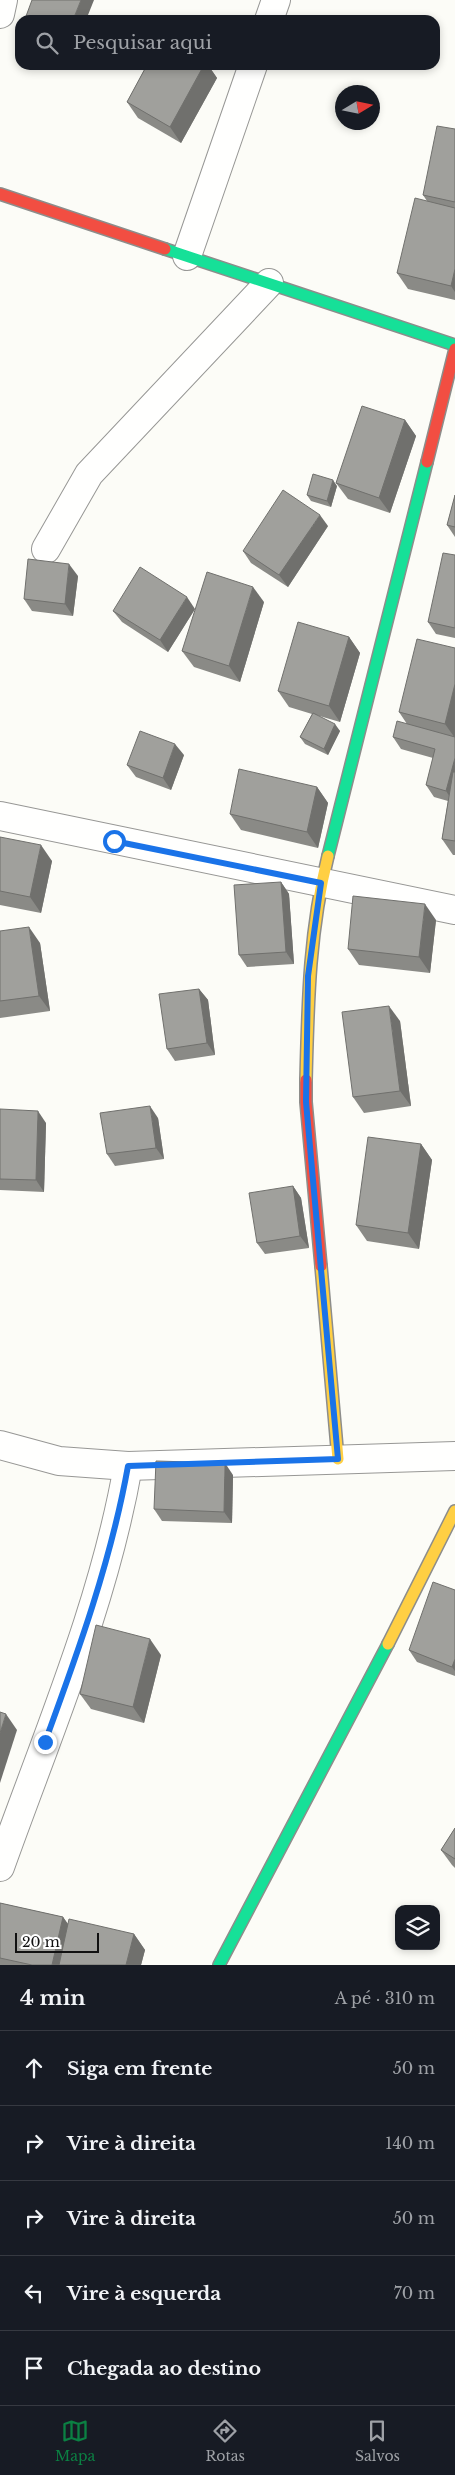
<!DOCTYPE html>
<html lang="pt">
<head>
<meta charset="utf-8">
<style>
  :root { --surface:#171b24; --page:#242831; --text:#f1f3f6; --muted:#9ea1a6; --line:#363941; --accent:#0b8043 }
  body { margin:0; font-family:"Libre Baskerville",serif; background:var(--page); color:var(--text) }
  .controls { position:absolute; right:15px; bottom:15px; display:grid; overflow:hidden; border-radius:10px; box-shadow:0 2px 8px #0003 }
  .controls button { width:45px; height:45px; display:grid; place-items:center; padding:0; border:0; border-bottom:1px solid var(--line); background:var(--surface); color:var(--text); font:25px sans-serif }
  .compass { position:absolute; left:335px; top:85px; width:45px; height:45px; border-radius:50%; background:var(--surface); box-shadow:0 2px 8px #0003; rotate:80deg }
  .scale { position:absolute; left:15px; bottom:12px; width:84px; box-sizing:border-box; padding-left:5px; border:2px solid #111; border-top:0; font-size:14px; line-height:18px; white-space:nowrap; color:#111; -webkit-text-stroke:4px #fff; paint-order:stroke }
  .stop { position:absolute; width:15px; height:15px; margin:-11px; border:4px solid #1a73e8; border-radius:50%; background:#fff }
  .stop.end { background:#1a73e8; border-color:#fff; box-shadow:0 1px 5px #0008 }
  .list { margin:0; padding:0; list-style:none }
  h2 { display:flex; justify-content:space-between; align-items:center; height:65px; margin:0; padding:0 20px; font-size:21px }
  h2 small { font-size:16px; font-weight:400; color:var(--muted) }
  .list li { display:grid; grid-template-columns:32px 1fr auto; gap:15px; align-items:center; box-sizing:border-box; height:75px; padding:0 20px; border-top:1px solid var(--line) }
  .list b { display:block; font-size:19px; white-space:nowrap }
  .list em { font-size:16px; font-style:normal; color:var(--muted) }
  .icon { flex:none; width:28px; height:28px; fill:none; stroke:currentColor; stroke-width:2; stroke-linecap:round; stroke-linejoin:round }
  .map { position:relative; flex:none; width:455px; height:1965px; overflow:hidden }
  .search { position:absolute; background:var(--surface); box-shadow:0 2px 8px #0003; left:15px; right:15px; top:15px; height:55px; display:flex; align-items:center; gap:12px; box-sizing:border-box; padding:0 18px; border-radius:15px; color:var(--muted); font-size:19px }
  .sheet { height:440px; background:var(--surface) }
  nav { display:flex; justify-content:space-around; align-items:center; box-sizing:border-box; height:70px; border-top:1px solid var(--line); background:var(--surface); font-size:14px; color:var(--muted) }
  nav a { display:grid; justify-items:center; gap:2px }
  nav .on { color:var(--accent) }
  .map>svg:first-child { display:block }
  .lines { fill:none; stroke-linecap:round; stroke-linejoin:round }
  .street-casing { stroke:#979795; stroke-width:30 }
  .fast-casing { stroke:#8d8d8b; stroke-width:14 }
  .slow-casing { stroke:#8d8d8b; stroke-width:14 }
  .jam-casing { stroke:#8d8d8b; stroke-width:14 }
  .street { stroke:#fffffe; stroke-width:28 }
  .fast { stroke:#16e098; stroke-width:11 }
  .slow { stroke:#ffcf43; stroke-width:11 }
  .jam { stroke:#f24e42; stroke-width:11 }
  .wall { fill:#8a8a86 }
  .shaded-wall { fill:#70706d }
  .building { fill:#a0a09c; stroke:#70706d }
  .route { stroke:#1a73e8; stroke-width:6 }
</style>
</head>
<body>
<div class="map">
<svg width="455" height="1965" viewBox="0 0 455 1965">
  <rect width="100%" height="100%" fill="#fcfcf7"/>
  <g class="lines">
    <g class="street-casing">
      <g id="street">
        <polyline points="0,14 3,0"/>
        <polyline points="269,20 276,0"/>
        <polyline points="187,256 253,65"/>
        <polyline points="46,549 89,474 269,283"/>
        <polyline points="0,816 455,910"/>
        <polyline points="0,1445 59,1461 128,1466 455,1456"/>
        <path d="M0 1867C47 1735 104 1604 128 1466"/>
      </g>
    </g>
    <g class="fast-casing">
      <g id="fast">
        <polyline points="165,249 455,345"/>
        <polyline points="328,856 427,462"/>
        <polyline points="219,1965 388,1644"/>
      </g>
    </g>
    <g class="slow-casing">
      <g id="slow">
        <path d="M306 1080C308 1003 309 932 328 856"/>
        <polyline points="321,1266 338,1459"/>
        <polyline points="388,1644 455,1511"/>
      </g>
    </g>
    <g class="jam-casing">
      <g id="jam">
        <polyline points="0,194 165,249"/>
        <polyline points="427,462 455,349"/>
        <polyline points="306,1080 306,1102 321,1266"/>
      </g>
    </g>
    <use href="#street" class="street"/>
    <use href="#fast" class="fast"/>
    <use href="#slow" class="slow"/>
    <use href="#jam" class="jam"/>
  </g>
  <g class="wall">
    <polygon points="147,65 208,65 217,78 181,143 138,118 127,102"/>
    <polygon points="455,129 455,300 408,289 397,273 427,201 423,195"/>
    <polygon points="405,420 416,436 390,513 348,499 336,483"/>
    <polygon points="337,486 331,507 311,501 307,495"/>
    <polygon points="455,495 455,537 447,525"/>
    <polygon points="328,526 288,587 251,563 243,551"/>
    <polygon points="455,555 455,638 436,634 428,622"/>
    <polygon points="78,576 73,616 32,611 24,599"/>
    <polygon points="264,602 240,682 194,667 182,651"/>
    <polygon points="195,609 168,652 122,622 113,611"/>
    <polygon points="349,637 360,653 340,722 316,715 340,731 328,755 305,744 300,737 312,714 289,707 278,691"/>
    <polygon points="455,648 455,855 453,855 442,839 448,801 434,797 426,785 433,758 401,749 393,737 407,724 399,712"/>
    <polygon points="184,755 171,790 136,777 127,765"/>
    <polygon points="317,787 328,803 318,848 241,830 230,814"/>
    <polygon points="0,837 52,861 41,913 0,905"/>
    <polygon points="281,882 289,894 294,964 247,967 239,955"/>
    <polygon points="436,920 430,973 359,965 348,949"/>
    <polygon points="0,931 40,943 50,1011 0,1018"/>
    <polygon points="199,989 208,1000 215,1055 175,1061 167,1049"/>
    <polygon points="400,1021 411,1106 364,1113 353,1097"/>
    <polygon points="0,1109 46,1123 44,1192 0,1190"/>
    <polygon points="158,1118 164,1159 115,1166 107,1154"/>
    <polygon points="421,1144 432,1160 419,1249 367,1241 356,1225"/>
    <polygon points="293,1186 301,1198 309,1248 265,1254 257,1243"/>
    <polygon points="233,1475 232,1523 162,1521 154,1509"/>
    <polygon points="455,1590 455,1676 417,1662 409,1650"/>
    <polygon points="161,1655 144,1723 91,1709 80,1694"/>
    <polygon points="455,1828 455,1868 452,1865 441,1850"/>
    <polygon points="0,1903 63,1917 68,1924 134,1934 145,1950 141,1965 0,1965"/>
  </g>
  <g class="shaded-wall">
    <polygon points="81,0 94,0 86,20 73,20"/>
    <polygon points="204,65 208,65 217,78 181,143 170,127"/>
    <polygon points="455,269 455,292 451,286"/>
    <polygon points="405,420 416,436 390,513 379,498"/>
    <polygon points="333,480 337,486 331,507 327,501"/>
    <polygon points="320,515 328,526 288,587 279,575"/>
    <polygon points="69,564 78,576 73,616 65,604"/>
    <polygon points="253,587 264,602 240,682 229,666"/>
    <polygon points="187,597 195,609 168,652 160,640"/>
    <polygon points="349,637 360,653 340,722 329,706"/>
    <polygon points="455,684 455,738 445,724"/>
    <polygon points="335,724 340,731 328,755 324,749"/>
    <polygon points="175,744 184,755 171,790 163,778"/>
    <polygon points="455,758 455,800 454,803 446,791"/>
    <polygon points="317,787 328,803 318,848 307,832"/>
    <polygon points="41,845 52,861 41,913 30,897"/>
    <polygon points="281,882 289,894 294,964 286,952"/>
    <polygon points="425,904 436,920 430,973 419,957"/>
    <polygon points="29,927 40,943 50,1011 39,996"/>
    <polygon points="199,989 208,1000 215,1055 207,1043"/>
    <polygon points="389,1006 400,1021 411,1106 400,1091"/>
    <polygon points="150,1106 158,1118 164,1159 156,1148"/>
    <polygon points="38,1111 46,1123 44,1192 36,1180"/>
    <polygon points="421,1144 432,1160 419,1249 408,1233"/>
    <polygon points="293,1186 301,1198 309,1248 300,1236"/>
    <polygon points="225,1463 233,1475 232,1523 224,1512"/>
    <polygon points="150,1639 161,1655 144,1723 133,1707"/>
    <polygon points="455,1659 455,1671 452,1667"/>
    <polygon points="6,1714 17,1730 0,1783 0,1733"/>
    <polygon points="63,1917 74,1933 67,1965 52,1965"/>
    <polygon points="134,1934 145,1950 141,1965 126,1965"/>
  </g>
  <g class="building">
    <polygon points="32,0 81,0 73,20 27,20 25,19"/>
    <polygon points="147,65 204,65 170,127 127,102"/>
    <polygon points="437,126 455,129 455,202 423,195"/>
    <polygon points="415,198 455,208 455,269 451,286 397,273"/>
    <polygon points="362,406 405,420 379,498 336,483"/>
    <polygon points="313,474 333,480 327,501 307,495"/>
    <polygon points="283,490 320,515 279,575 243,551"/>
    <polygon points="455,495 455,527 447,525"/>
    <polygon points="443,553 455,555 455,628 428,622"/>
    <polygon points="28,559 69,564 65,604 24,599"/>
    <polygon points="140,567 187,597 160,640 113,611"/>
    <polygon points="207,572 253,587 229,666 182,651"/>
    <polygon points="298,622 349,637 329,706 278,691"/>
    <polygon points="417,639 455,648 455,684 445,724 399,712"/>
    <polygon points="313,713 335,724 324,749 300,737"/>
    <polygon points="397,721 455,737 455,758 446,791 426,785 435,749 393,737"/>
    <polygon points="140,731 175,744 163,778 127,765"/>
    <polygon points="239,769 317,787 307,832 230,814"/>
    <polygon points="453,772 455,772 455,841 442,839"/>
    <polygon points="0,837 41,845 30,897 0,891"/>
    <polygon points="281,882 286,952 239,955 234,885"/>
    <polygon points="353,896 425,904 419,957 348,949"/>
    <polygon points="29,927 39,996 0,1001 0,931"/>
    <polygon points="199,989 207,1043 167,1049 159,994"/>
    <polygon points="389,1006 400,1091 353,1097 342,1012"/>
    <polygon points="150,1106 156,1148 107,1154 100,1113"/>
    <polygon points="0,1109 38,1111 36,1180 0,1179"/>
    <polygon points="368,1137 421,1144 408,1233 356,1225"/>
    <polygon points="293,1186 300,1236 257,1243 249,1193"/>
    <polygon points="156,1461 225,1463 224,1512 154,1509"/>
    <polygon points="433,1582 455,1590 455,1659 452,1667 409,1650"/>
    <polygon points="96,1625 150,1639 133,1707 80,1694"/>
    <polygon points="0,1712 6,1714 0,1733"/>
    <polygon points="455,1828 455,1859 441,1850"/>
    <polygon points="0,1903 63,1917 52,1965 32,1965 0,1958"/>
    <polygon points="69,1919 134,1934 126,1965 59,1965"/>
  </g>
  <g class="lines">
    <path class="route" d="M45 1742C78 1652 111 1561 128 1466L338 1459 306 1102 308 976 321 883 114 841"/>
  </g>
</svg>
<div class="controls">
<button><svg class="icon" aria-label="layers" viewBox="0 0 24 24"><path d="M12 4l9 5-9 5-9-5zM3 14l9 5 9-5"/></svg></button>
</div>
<svg class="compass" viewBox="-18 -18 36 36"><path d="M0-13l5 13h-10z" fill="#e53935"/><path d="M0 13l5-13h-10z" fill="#9ea1a6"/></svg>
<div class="scale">20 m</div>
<div class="stop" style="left:114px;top:841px"></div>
<div class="stop end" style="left:45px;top:1742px"></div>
<div class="search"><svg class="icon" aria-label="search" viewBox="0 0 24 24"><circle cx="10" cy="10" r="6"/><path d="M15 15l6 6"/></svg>Pesquisar aqui</div>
</div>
<section class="sheet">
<h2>4 min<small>A pé · 310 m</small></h2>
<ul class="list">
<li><svg class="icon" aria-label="ahead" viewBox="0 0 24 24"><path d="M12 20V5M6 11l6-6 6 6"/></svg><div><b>Siga em frente</b></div><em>50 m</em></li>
<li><svg class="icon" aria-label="right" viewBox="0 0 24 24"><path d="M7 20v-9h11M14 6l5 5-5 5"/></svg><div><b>Vire à direita</b></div><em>140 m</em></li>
<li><svg class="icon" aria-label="right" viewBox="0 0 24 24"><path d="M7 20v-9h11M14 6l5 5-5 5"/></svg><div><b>Vire à direita</b></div><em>50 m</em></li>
<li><svg class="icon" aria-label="left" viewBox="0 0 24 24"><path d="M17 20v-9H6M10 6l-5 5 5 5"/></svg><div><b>Vire à esquerda</b></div><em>70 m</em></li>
<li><svg class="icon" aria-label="arrive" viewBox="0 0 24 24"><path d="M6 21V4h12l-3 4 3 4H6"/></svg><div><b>Chegada ao destino</b></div></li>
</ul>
</section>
<nav>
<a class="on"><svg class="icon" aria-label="map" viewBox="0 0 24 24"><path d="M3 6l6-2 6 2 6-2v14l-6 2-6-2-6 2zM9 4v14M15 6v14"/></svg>Mapa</a>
<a><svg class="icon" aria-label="directions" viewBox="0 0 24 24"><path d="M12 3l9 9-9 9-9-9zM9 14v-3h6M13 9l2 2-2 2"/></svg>Rotas</a>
<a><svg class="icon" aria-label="saved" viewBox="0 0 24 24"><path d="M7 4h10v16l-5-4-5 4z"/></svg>Salvos</a>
</nav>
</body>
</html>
